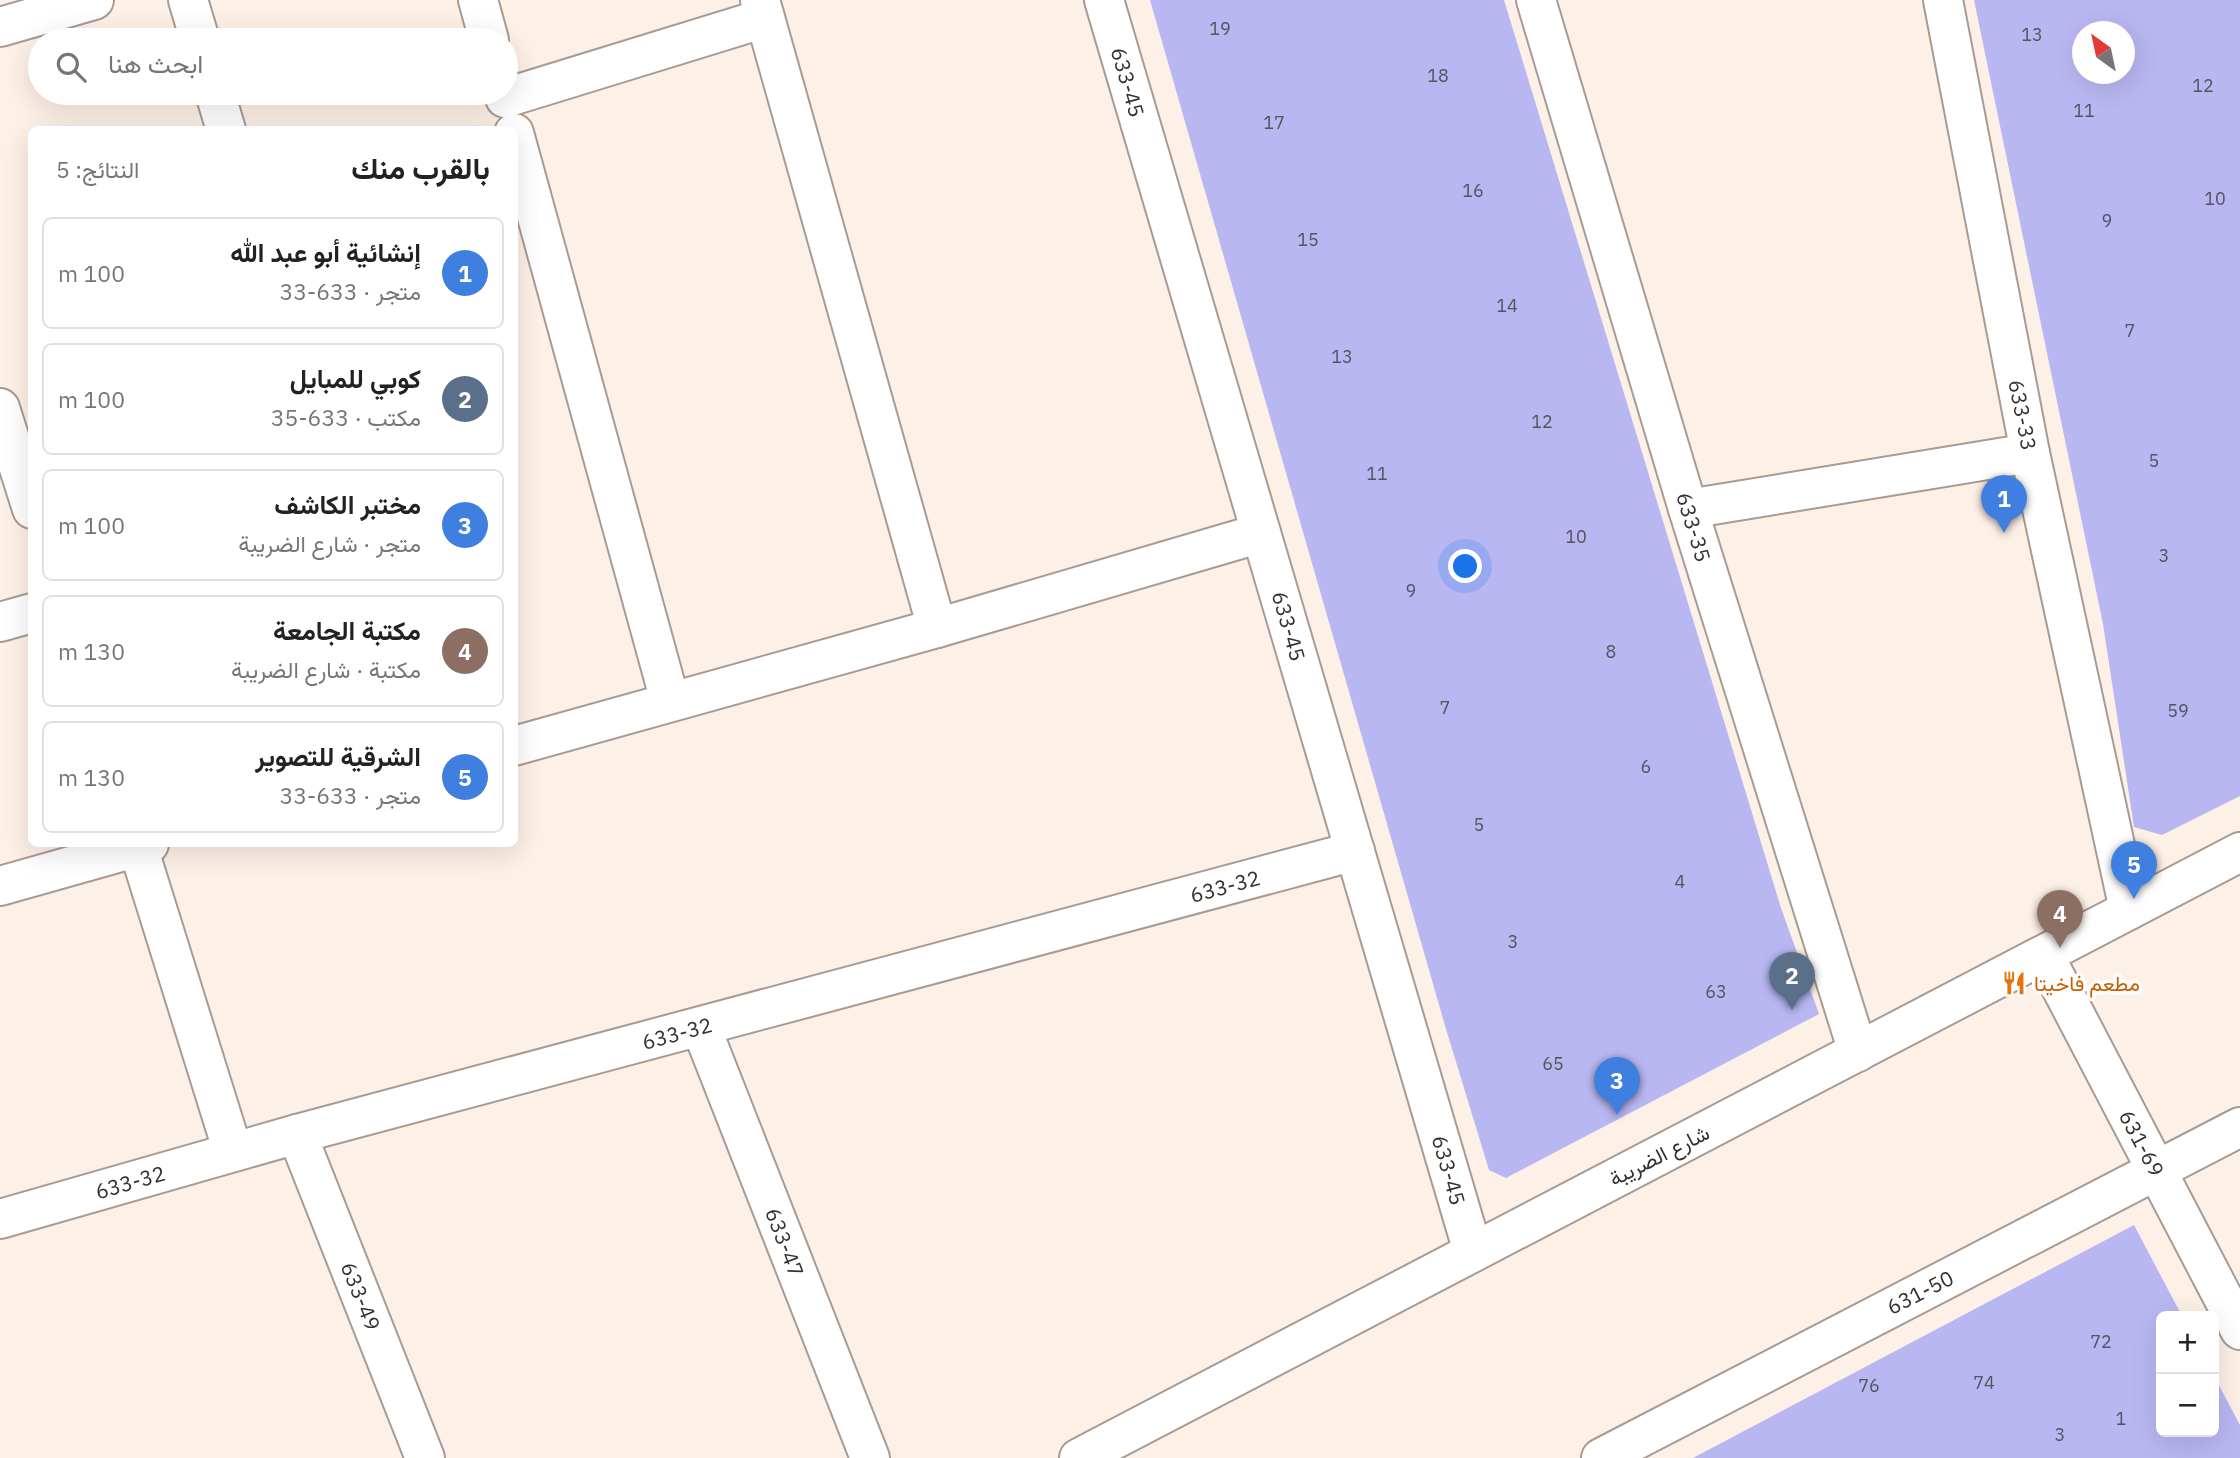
<!DOCTYPE html>
<html lang="ar">
<head>
<meta charset="utf-8">
<style>
  :root { --surface:#fff; --page:#f2f2f2; --text:#222; --muted:#767676; --line:#e0e0e0; --accent:#ea580c }
  body { margin:0; font-family:"IBM Plex Sans",Vazirmatn,sans-serif; background:var(--page); color:var(--text); direction:rtl }
  .controls { position:absolute; right:21px; bottom:21px; display:grid; overflow:hidden; border-radius:10px; box-shadow:0 7px 28px #0002 }
  .controls button { width:63px; height:63px; display:grid; place-items:center; padding:0; border:0; border-bottom:2px solid var(--line); background:var(--surface); color:var(--text); font:35px sans-serif }
  .compass { position:absolute; left:2072px; top:21px; width:63px; height:63px; border-radius:50%; background:var(--surface); box-shadow:0 7px 28px #0002; rotate:327deg }
  .you { position:absolute; left:1466px; top:567px; width:24px; height:24px; margin:-18px; border:5px solid #fff; border-radius:50%; background:#1a73e8; box-shadow:0 0 0 10px #1a73e833 }
  .badge { display:grid; place-items:center; width:46px; height:46px; border-radius:50%; background:var(--accent); color:#fff; font-size:23px; font-weight:700 }
  .pin { position:absolute; translate:-50% -58px; filter:drop-shadow(0 2px 4px #0008) }
  .pin::after { content:''; position:absolute; top:37px; width:24px; height:21px; background:inherit; clip-path:polygon(0 0,100% 0,50% 100%) }
  .list { margin:0; padding:0; list-style:none }
  h2 { display:flex; justify-content:space-between; align-items:center; height:91px; margin:0; padding:0 28px; font-size:30px }
  h2 small { font-size:23px; font-weight:400; color:var(--muted) }
  .list li { display:grid; grid-template-columns:46px 1fr auto; gap:21px; align-items:center; box-sizing:border-box; height:112px; margin:0 14px 14px; padding:0 14px; border:2px solid var(--line); border-radius:10px }
  .list b { display:block; font-size:26px; white-space:nowrap }
  .list p { margin:0; font-size:23px; white-space:nowrap; color:var(--muted) }
  .list em { font-size:23px; font-style:normal; color:var(--muted) }
  .icon { flex:none; width:38px; height:38px; fill:none; stroke:currentColor; stroke-width:2; stroke-linecap:round; stroke-linejoin:round }
  .map { position:relative; flex:none; width:2240px; height:1458px; overflow:hidden; direction:ltr }
  .search { position:absolute; background:var(--surface); box-shadow:0 7px 28px #0002; left:28px; top:28px; width:490px; height:77px; display:flex; align-items:center; gap:18px; box-sizing:border-box; padding:0 24px; border-radius:38px; color:var(--muted); font-size:26px }
  .panel { position:absolute; background:var(--surface); box-shadow:0 7px 28px #0002; left:28px; top:126px; width:490px; height:721px; border-radius:10px; direction:rtl }
  .map>svg:first-child { display:block }
  .building { fill:#b8b7f2; fill-rule:evenodd }
  .lines { fill:none; stroke-linecap:round; stroke-linejoin:round }
  .minor-casing { stroke:#a79b93; stroke-width:42 }
  .minor { stroke:#fff; stroke-width:38 }
  .labels { text-anchor:middle; dominant-baseline:central; stroke-width:7; stroke-linejoin:round; paint-order:stroke }
  .number-label { font-size:18px; fill:#56525e }
  .street-label { font-size:21px; fill:#36312d; stroke:#fff }
  .food-label { font-size:21px; fill:#c56008; stroke:#fff; text-anchor:start }
</style>
</head>
<body>
<div class="map">
<svg width="2240" height="1458" viewBox="0 0 2240 1458">
  <rect width="100%" height="100%" fill="#fdf0e7"/>
  <g class="building">
    <polygon points="1150,0 1504,0 1781,908 1819,1014 1506,1178 1489,1170 1446,1029"/>
    <path d="M1974 0H2240V796L2162 835 2134 827 2103 624ZM2082 32H2124V74H2082Z"/>
    <polygon points="2134,1225 2182,1316 2161,1316 2161,1432 2214,1432 2214,1376 2240,1425 2240,1458 1693,1458"/>
  </g>
  <g class="lines">
    <g class="minor-casing">
      <g id="minor">
        <polyline points="188,0 200,40"/>
        <polyline points="478,0 489,40"/>
        <polyline points="760,0 937,628"/>
        <polyline points="1104,0 1473,1252"/>
        <polyline points="1536,0 1688,509 1858,1052"/>
        <polyline points="1943,0 2030,453 2129,910"/>
        <polyline points="0,27 94,0"/>
        <polyline points="215,93 226,130"/>
        <polyline points="505,98 765,18"/>
        <polyline points="514,133 670,701"/>
        <polyline points="0,408 32,509"/>
        <polyline points="1688,509 2030,453"/>
        <polyline points="0,622 32,613"/>
        <polyline points="514,746 937,628 1261,533"/>
        <polyline points="137,844 233,1152"/>
        <polyline points="0,886 149,844"/>
        <polyline points="2044,955 2240,1330"/>
        <polyline points="701,1027 870,1458"/>
        <polyline points="297,1134 425,1458"/>
        <polyline points="0,1219 297,1134 1355,851"/>
        <polyline points="1079,1458 2240,852"/>
        <polyline points="1601,1458 2240,1127"/>
      </g>
    </g>
    <use href="#minor" class="minor"/>
  </g>
  <defs>
    <g id="restaurant-bare" transform="scale(1.89)"><path d="M-5-6h1v4h1v-4h1v4h1v-4h1v5L-1.5 .5V6h-2V.5L-5-1ZM5-6V6H3V1.5H1.5Q1.5-4 5-6Z" fill="#e8710a" stroke="#fff" stroke-width="2.5" paint-order="stroke"/></g>
  </defs>
  <g fill-rule="evenodd">
    <use href="#restaurant-bare" x="2014" y="983"/>
  </g>
  <g class="labels">
    <g class="number-label">
      <text x="1220" y="28">19</text>
      <text x="2032" y="34">13</text>
      <text x="1438" y="75">18</text>
      <text x="2203" y="85">12</text>
      <text x="2084" y="110">11</text>
      <text x="1274" y="122">17</text>
      <text x="1473" y="190">16</text>
      <text x="2215" y="198">10</text>
      <text x="2107" y="220">9</text>
      <text x="1308" y="239">15</text>
      <text x="1507" y="305">14</text>
      <text x="2130" y="330">7</text>
      <text x="1342" y="356">13</text>
      <text x="1542" y="421">12</text>
      <text x="2154" y="460">5</text>
      <text x="1377" y="473">11</text>
      <text x="1576" y="536">10</text>
      <text x="2164" y="555">3</text>
      <text x="1411" y="590">9</text>
      <text x="1611" y="651">8</text>
      <text x="1445" y="707">7</text>
      <text x="2178" y="710">59</text>
      <text x="1646" y="766">6</text>
      <text x="1479" y="824">5</text>
      <text x="1680" y="881">4</text>
      <text x="1513" y="941">3</text>
      <text x="1716" y="991">63</text>
      <text x="1553" y="1063">65</text>
      <text x="2101" y="1341">72</text>
      <text x="1984" y="1382">74</text>
      <text x="1869" y="1385">76</text>
      <text x="2121" y="1418">1</text>
      <text x="2060" y="1434">3</text>
    </g>
    <g class="street-label">
      <text transform="translate(1128 82) rotate(74)">633-45</text>
      <text transform="translate(2023 415) rotate(79)">633-33</text>
      <text transform="translate(1694 527) rotate(73)">633-35</text>
      <text transform="translate(1289 626) rotate(74)">633-45</text>
      <text transform="translate(1225 886) rotate(-15)">633-32</text>
      <text transform="translate(677 1033) rotate(-15)">633-32</text>
      <text transform="translate(2142 1143) rotate(62)">631-69</text>
      <text transform="translate(1659 1155) rotate(-27)">شارع الضريبة</text>
      <text transform="translate(1449 1170) rotate(74)">633-45</text>
      <text transform="translate(130 1182) rotate(-16)">633-32</text>
      <text transform="translate(785 1242) rotate(69)">633-47</text>
      <text transform="translate(1920 1292) rotate(-27)">631-50</text>
      <text transform="translate(361 1296) rotate(68)">633-49</text>
    </g>
    <g class="food-label">
      <text x="2034" y="983">مطعم فاخيتا</text>
    </g>
  </g>
</svg>
<div class="controls">
<button>+</button>
<button>−</button>
</div>
<svg class="compass" viewBox="-18 -18 36 36"><path d="M0-13l5 13h-10z" fill="#e53935"/><path d="M0 13l5-13h-10z" fill="#767676"/></svg>
<div class="you"></div>
<div class="pin badge" style="left:2004px;top:533px;background:#3f7fe0">1</div>
<div class="pin badge" style="left:1792px;top:1010px;background:#5c6f8a">2</div>
<div class="pin badge" style="left:1617px;top:1115px;background:#3f7fe0">3</div>
<div class="pin badge" style="left:2060px;top:948px;background:#8d6e63">4</div>
<div class="pin badge" style="left:2134px;top:899px;background:#3f7fe0">5</div>
<div class="search"><svg class="icon" aria-label="search" viewBox="0 0 24 24"><circle cx="10" cy="10" r="6"/><path d="M15 15l6 6"/></svg>ابحث هنا</div>
<section class="panel">
<h2>بالقرب منك<small>النتائج: 5</small></h2>
<ul class="list">
<li><span class="badge" style="background:#3f7fe0">1</span><div><b>إنشائية أبو عبد الله</b><p>متجر · 633-33</p></div><em>100 m</em></li>
<li><span class="badge" style="background:#5c6f8a">2</span><div><b>كوبي للمبايل</b><p>مكتب · 633-35</p></div><em>100 m</em></li>
<li><span class="badge" style="background:#3f7fe0">3</span><div><b>مختبر الكاشف</b><p>متجر · شارع الضريبة</p></div><em>100 m</em></li>
<li><span class="badge" style="background:#8d6e63">4</span><div><b>مكتبة الجامعة</b><p>مكتبة · شارع الضريبة</p></div><em>130 m</em></li>
<li><span class="badge" style="background:#3f7fe0">5</span><div><b>الشرقية للتصوير</b><p>متجر · 633-33</p></div><em>130 m</em></li>
</ul>
</section>
</div>
</body>
</html>
